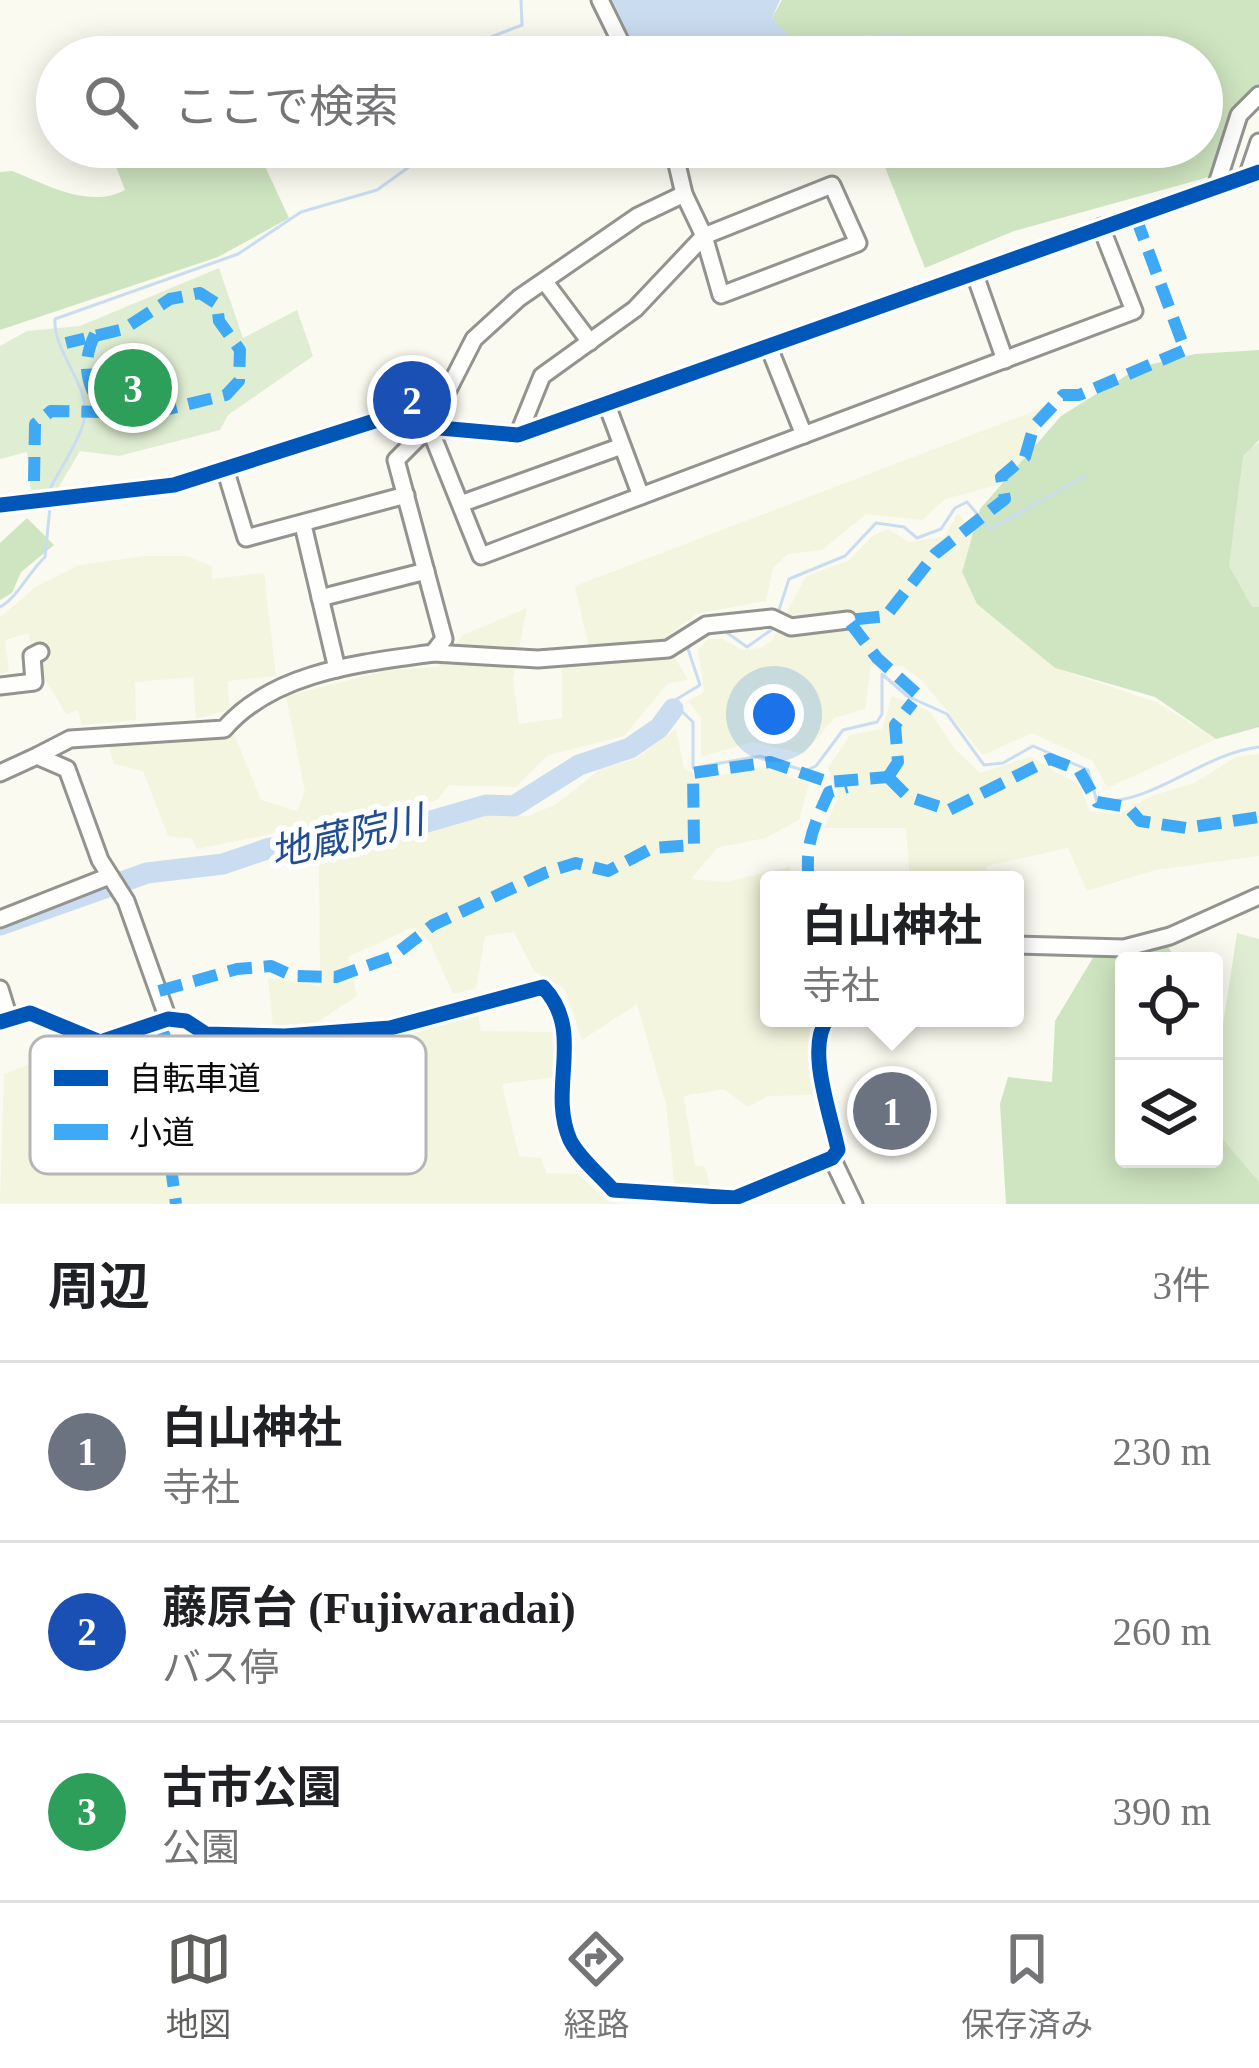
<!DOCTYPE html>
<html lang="ja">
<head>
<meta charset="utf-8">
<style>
  :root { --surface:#fff; --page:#f2f2f2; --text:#202124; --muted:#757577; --line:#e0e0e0; --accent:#5f5f5c }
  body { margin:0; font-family:"Times New Roman","Noto Sans JP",serif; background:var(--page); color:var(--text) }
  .controls { position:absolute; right:36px; bottom:36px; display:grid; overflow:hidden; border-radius:12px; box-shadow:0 6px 30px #0003 }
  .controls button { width:108px; height:108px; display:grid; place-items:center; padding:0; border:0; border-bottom:3px solid var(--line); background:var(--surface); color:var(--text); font:60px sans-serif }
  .you { position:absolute; left:774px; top:714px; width:42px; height:42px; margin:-30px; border:9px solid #fff; border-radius:50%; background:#1a73e8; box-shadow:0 0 0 18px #1a73e833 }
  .badge { display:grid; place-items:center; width:78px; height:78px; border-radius:50%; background:var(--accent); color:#fff; font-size:39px; font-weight:700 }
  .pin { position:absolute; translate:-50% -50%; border:6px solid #fff; box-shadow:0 3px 12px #0006 }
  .popup { position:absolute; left:760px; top:871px; width:264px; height:156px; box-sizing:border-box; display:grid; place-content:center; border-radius:12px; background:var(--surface); filter:drop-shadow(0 3px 9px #0005); font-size:39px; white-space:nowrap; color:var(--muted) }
  .popup b { font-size:45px; color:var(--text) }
  .popup::after { content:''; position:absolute; left:50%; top:100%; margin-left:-24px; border:24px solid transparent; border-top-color:var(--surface) }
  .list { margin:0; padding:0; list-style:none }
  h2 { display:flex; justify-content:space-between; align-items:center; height:156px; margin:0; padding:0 48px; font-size:51px }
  h2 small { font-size:39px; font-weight:400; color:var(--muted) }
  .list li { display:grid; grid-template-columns:78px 1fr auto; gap:36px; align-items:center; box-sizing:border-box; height:180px; padding:0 48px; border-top:3px solid var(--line) }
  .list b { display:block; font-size:45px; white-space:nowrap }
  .list p { margin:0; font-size:39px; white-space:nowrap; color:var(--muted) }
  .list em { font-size:39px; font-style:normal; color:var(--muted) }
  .icon { flex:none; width:66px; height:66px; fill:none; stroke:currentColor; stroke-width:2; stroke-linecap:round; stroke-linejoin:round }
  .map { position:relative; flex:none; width:1259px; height:1204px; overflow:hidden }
  .search { position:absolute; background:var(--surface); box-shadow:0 6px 30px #0003; left:36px; right:36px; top:36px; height:132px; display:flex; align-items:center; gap:30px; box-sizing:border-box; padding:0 42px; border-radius:66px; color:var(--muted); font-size:45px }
  .sheet { height:696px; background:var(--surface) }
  nav { display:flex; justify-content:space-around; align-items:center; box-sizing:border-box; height:168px; border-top:3px solid var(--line); background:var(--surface); font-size:33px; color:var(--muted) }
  nav a { display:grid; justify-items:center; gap:6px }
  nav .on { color:var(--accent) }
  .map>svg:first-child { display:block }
  .farmland { fill:#f3f5de }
  .green { fill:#dfeed2 }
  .forest { fill:#cfe5c1 }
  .water { fill:#caddf0 }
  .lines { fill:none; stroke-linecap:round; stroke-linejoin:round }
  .stream { stroke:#caddf0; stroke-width:3 }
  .river { stroke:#caddf0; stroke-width:21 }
  .minor-casing { stroke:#93938f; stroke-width:21 }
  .minor { stroke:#fefefd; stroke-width:15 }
  .quiet { stroke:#3fa9f5; stroke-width:12; stroke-dasharray:24 12; stroke-linecap:butt }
  .cycleway-casing { stroke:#fff; stroke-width:22 }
  .cycleway { stroke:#0057b8; stroke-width:15 }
  .labels { text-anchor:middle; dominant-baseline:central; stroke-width:12; stroke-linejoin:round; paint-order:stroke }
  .water-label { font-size:39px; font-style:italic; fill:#214e92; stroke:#fff }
  .key { fill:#fff; stroke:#b6b6b6; stroke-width:3 }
  .key-label { font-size:33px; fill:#0c0c0c }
</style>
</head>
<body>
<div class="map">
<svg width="1259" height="1204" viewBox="0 0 1259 1204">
  <rect width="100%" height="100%" fill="#fafaf0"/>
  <g class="farmland">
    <polygon points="1042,408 1028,477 945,499 922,520 866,514 822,550 788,554 773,568 766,601 696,614 664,639 688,680 668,683 624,736 548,755 516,787 449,785 437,800 197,849 192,839 168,836 143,771 114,764 108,744 234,734 261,800 297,811 305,792 286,696 389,670 438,667 463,635 527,608 513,679 519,724 562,718 562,662 591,657 575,586"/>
    <polygon points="958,513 975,536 962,572 977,604 1055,668 1156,702 1216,739 1107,788 1093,761 1032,733 983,755 923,682 903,666 871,666 865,709 834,718 804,754 752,742 701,757 701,717 688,701 704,692 698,650 708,639 723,639 742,650 760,648 772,641 806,576 850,560 872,536 888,529 909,542 944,537"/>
    <polygon points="144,556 188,556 212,567 212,579 264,573 276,676 228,681 229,710 196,719 193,677 135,682 136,720 82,725 78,710 66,714 40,671 28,633 5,640 9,671 0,674 0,617 37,586 79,565"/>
    <polygon points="892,696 930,712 954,748 980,773 1030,757 1079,785 1090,811 1120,814 1151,796 1194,783 1236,757 1259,754 1259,856 1155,870 1087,891 1068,848 987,866 986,880 910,880 906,828 824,828 838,798 828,768 850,735 882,729"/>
    <polygon points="676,729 684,768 702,779 764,767 809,784 799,820 765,838 717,848 691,879 726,882 790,867 793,880 769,880 769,1018 811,1018 814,1095 768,1096 748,1107 724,1089 684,1096 695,1166 705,1167 711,1191 675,1189 666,1104 637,1004 582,1040 565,989 534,971 514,932 485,936 476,988 453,994 430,942 413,927 348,957 357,996 316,1023 273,1026 268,978 320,986 319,850 488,815 528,816 557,804 600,769 635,759"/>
    <polygon points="477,1009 481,1031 552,1032 554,1077 502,1084 519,1156 541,1158 546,1173 578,1174 608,1201 621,1204 0,1204 4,1074 55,1054 121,1047 123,1162 181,1152 181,1106 207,1099 216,1129 286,1115 284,1077 332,1080 332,1043 401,1032"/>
  </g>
  <g class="green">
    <polygon points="219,268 243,338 297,310 313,356 228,415 220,430 119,456 80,451 57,490 31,493 27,452 0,459 0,346 27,331 80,326"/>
    <polygon points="1259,442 1259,662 1175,497"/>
    <polygon points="1237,933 1259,939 1259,1188 1214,1129 1214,1084"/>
  </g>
  <g class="forest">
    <path d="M782 0H1259V96L1209 177 1014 231 925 268 877 147H1202V57H881L916 37C875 30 836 42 793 42L772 18Z"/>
    <path d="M126 147H256L289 218 218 257 0 330V172L12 171C48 185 88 209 125 190L112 156Z"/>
    <polygon points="1259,350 1259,440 1243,456 1229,566 1252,607 1259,607 1259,727 1216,739 1155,697 1055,668 977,604 962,572 980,509 1061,416 1140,367 1195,354"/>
    <polygon points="27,518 54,545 21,572 12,593 0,600 0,543"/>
    <polygon points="1158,931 1177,961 1124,961 1124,1159 1214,1159 1214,1129 1259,1182 1259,1204 1006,1204 1000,1104 1008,1077 1052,1082 1055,1021 1094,956"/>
  </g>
  <path class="water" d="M612 0H780L772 18 794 42C837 42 876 30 918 36L881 57H639Z"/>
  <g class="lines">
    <g class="stream">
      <polyline points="469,57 483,40 522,25 521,0"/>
      <path d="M49 491C59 470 78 444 84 421 92 386 53 354 55 319L238 254 301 212 377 190 413 164 416 147"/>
      <path d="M0 607C18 597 28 573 45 557L50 507"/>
      <polyline points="778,613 789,579 845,556 876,523 904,527 917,538 941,529 955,508 967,502 990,529 1087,475"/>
      <polyline points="726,632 747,647 774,628"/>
      <path d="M692 642 688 649 700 685 672 702 693 722V768L760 756 805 771 816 766 843 730 877 722 882 714V674L907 696 947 714 984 765 1003 763 1033 746 1088 770 1097 802C1157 803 1201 754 1259 747"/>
    </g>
    <polyline class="river" points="0,925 147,873 223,864 270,848 420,824 486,805 514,806 579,765 630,748 659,728 673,709"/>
    <g class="minor-casing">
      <g id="minor">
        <polyline points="600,0 628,57"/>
        <polyline points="1247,177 1259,142"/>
        <polyline points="1216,187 1239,115 1259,95"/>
        <polyline points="975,275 1005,360"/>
        <polyline points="545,282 590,342"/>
        <polyline points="770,350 804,435"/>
        <polyline points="607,405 641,496"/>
        <polyline points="429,427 481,556 1134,311 1101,227"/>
        <polyline points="518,435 542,376 635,309 704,236 832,185 858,243 721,295 704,236 684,194 673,147"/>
        <polyline points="226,472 246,538 406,495"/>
        <polyline points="463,503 622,446"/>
        <polyline points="0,505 174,485 387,417 429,427 518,435 1259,172"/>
        <polyline points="303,525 337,669"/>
        <polyline points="320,598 426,571"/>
        <polyline points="433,653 538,659 668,649 706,625 772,618 791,627 848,620"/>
        <polyline points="0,686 34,682 32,656 40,652"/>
        <path d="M37 756 70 739 224 729C274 671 363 663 433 653L444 639 396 460 429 427 474 339 519 298 638 216 684 194"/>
        <polyline points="0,773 37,756 67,769 100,860 126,901 168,1019"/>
        <polyline points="0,919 107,877"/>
        <polyline points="1015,945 1124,948 1170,936 1259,896"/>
        <polyline points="0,989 8,1015"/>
        <path d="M0 1022 30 1013 100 1042 168 1019 186 1021 206 1034 285 1036 390 1028 543 987C586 1032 547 1088 570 1140 579 1158 600 1175 613 1190L735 1198 832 1158 838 1150C831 1115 805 1047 828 1018"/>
        <polyline points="832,1158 854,1204"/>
      </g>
    </g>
    <use href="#minor" class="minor"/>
    <g class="quiet">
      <path d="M95 334C80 366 87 387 107 415"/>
      <polyline points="34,481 35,424 51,411 152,413 226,395 239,381 240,350 219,321 217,304 200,293 170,299 124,329 66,343"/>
      <polyline points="916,693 877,658 848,620 886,616 935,554 1005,499 1001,477 1025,457 1034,426 1063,395 1079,395 1185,350 1135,215"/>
      <polyline points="888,777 907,796 949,810 1050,759 1079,770 1097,802 1128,807 1140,821 1186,828 1259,817"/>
      <polyline points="888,777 898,762 895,725 913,702"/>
      <path d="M809 880C804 845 815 823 829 792L847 787"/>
      <polyline points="159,991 237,969 271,966 293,976 336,977 392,957 433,925 547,872 576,863 608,871 652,848 694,845 693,773 770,762 829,782 888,777"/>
      <polyline points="159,1023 173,1055 163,1110 176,1204"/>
    </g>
    <g class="cycleway-casing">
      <g id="cycleway">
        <polyline points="0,505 174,485 387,417 429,427 518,435 1259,172"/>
        <path d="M0 1022 30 1013 100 1042 168 1019 186 1021 206 1034 285 1036 390 1028 543 987C586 1032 547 1088 570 1140 579 1158 600 1175 613 1190L735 1198 832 1158 838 1150C831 1115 805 1047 828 1018"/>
      </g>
    </g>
    <use href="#cycleway" class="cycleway"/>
  </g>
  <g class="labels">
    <g class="water-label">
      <text transform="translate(347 836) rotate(-13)">地蔵院川</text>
    </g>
  </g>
  <rect x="30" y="1036" width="396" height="138" rx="18" class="key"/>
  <rect x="54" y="1070" width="54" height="16" fill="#0057b8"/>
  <rect x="54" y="1124" width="54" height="16" fill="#3fa9f5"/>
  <g class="key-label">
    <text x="129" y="1090">自転車道</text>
    <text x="129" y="1144">小道</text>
  </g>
</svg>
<div class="controls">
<button><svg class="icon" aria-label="locate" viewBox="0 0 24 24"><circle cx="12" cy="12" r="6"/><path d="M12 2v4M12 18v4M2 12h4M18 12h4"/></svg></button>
<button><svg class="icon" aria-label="layers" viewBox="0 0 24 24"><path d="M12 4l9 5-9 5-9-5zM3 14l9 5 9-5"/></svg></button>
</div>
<div class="you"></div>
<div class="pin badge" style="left:892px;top:1111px;background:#6b7280">1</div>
<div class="popup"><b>白山神社</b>寺社</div>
<div class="pin badge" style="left:412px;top:400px;background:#1a4fb4">2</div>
<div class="pin badge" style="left:133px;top:388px;background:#2e9e5b">3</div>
<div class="search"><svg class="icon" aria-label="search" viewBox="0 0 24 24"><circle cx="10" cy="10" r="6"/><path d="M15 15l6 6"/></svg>ここで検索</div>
</div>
<section class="sheet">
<h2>周辺<small>3件</small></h2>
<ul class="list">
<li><span class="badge" style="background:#6b7280">1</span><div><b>白山神社</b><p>寺社</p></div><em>230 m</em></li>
<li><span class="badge" style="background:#1a4fb4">2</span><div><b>藤原台 (Fujiwaradai)</b><p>バス停</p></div><em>260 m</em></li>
<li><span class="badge" style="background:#2e9e5b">3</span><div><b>古市公園</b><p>公園</p></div><em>390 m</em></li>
</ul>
</section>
<nav>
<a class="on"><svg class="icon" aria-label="map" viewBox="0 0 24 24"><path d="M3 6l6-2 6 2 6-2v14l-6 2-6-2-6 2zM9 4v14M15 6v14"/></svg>地図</a>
<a><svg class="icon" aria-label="directions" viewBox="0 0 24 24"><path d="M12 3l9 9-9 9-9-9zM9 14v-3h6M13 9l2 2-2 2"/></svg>経路</a>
<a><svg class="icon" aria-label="saved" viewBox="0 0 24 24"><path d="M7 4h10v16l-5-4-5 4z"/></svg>保存済み</a>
</nav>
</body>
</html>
